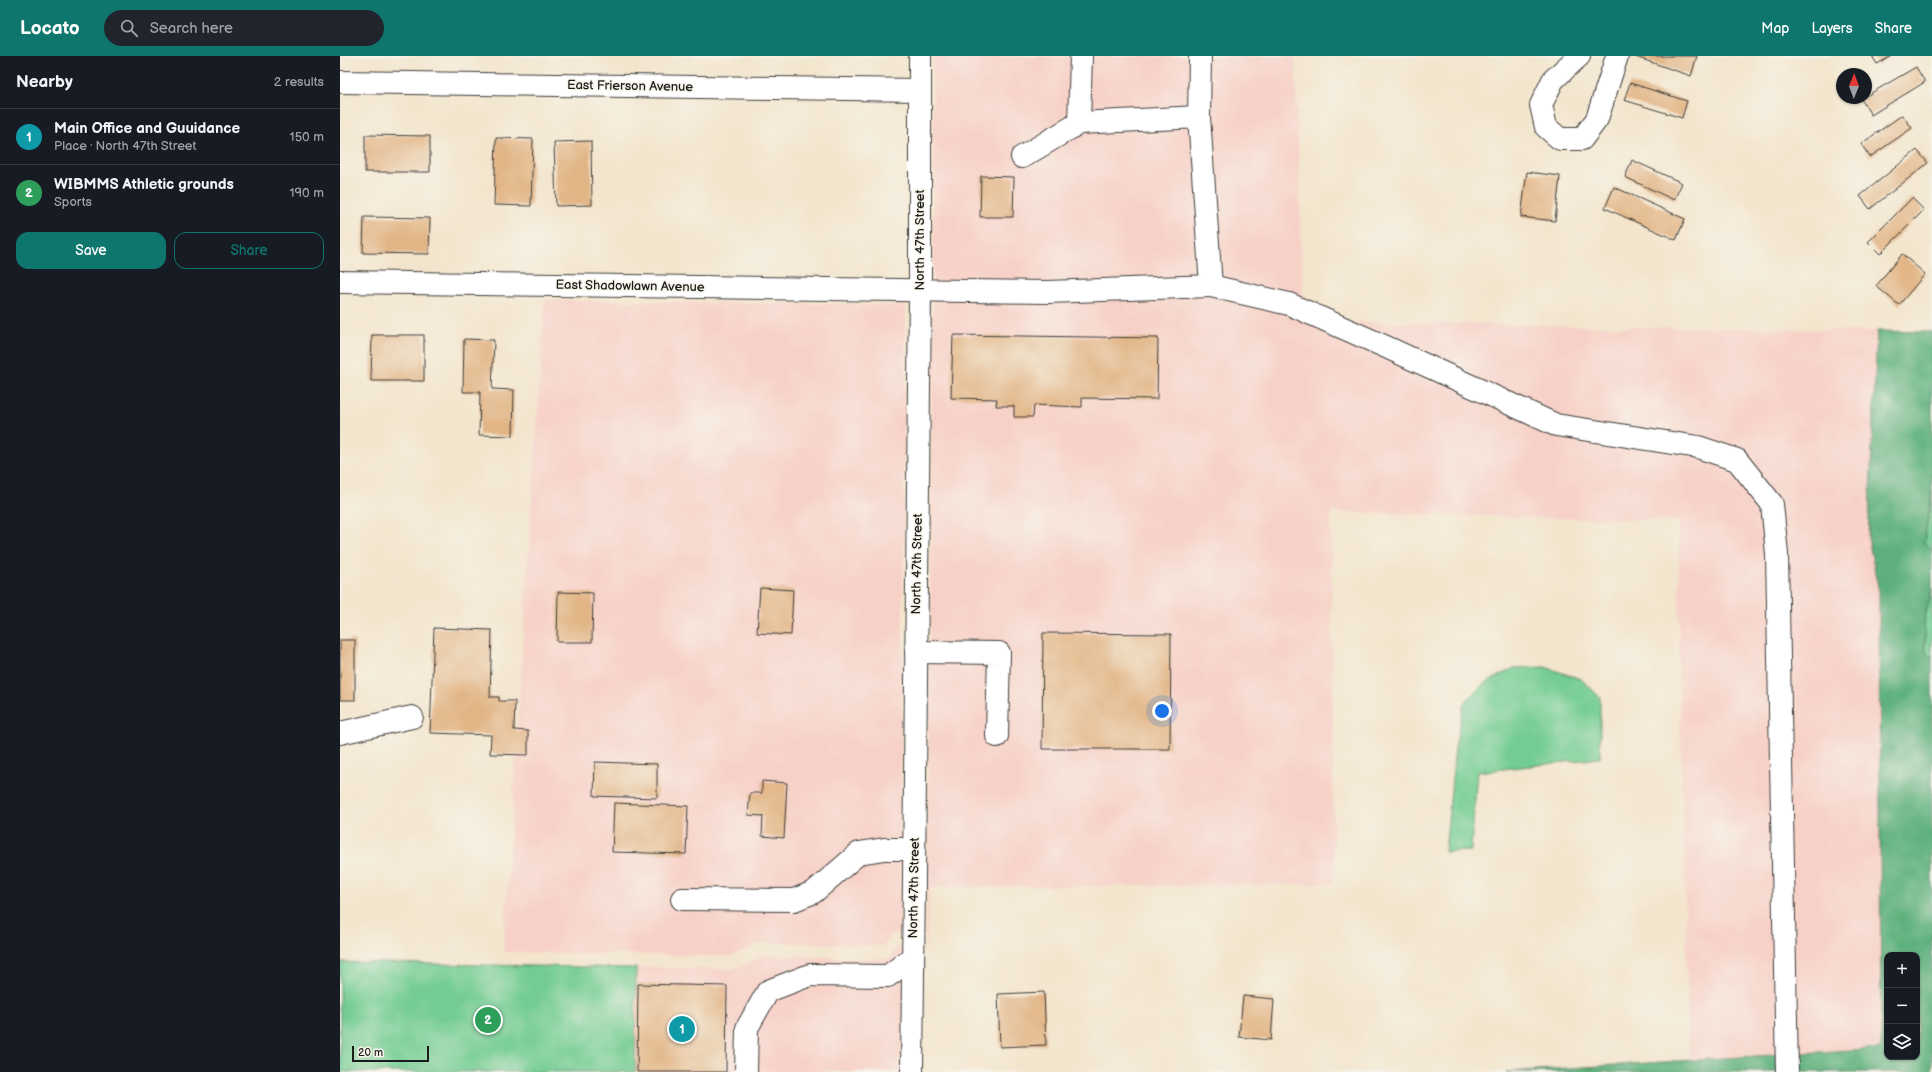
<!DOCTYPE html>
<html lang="en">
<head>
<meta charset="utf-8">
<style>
  :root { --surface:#171b24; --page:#20242c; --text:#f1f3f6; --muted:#9ea1a6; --line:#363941; --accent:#0f766e }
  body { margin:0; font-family:"Balsamiq Sans",sans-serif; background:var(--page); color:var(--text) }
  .controls { position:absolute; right:12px; bottom:12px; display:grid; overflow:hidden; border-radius:8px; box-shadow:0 1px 3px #0004 }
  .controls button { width:36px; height:36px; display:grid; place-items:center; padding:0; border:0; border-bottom:1px solid var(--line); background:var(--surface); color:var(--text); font:20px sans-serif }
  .compass { position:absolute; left:1496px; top:12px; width:36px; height:36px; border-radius:50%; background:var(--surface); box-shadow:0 1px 3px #0004; rotate:1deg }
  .scale { position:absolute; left:12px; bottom:10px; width:77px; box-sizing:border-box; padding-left:4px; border:2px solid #1c1c1c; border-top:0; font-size:11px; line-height:14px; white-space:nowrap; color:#1c1c1c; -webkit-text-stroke:3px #f7f3e8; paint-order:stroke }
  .you { position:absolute; left:822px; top:655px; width:14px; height:14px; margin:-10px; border:3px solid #fff; border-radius:50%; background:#1a73e8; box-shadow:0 0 0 6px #1a73e833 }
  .badge { display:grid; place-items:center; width:26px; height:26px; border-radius:50%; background:var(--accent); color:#fff; font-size:13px; font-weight:700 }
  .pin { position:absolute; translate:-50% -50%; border:2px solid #fff; box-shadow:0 1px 4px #0006 }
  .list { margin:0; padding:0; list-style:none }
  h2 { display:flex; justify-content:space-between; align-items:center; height:52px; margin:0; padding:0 16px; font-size:17px }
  h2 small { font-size:13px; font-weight:400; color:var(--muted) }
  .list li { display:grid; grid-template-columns:26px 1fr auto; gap:12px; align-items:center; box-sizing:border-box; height:56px; padding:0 16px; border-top:1px solid var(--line) }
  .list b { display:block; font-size:15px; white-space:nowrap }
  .list p { margin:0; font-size:13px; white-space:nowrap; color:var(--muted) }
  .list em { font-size:13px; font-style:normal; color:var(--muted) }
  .actions { display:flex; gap:8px; padding:12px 16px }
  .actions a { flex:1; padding:9px 0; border:1px solid var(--accent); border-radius:12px; text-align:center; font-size:14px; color:var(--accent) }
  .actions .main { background:var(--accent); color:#fff }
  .icon { flex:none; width:22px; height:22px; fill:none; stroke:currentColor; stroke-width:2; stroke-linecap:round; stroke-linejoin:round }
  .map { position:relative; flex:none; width:1592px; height:1016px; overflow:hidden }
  header { display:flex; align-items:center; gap:24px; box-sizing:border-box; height:56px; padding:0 20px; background:var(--accent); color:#fff }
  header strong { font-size:19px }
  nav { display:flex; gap:22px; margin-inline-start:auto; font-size:14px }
  .search { width:280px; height:36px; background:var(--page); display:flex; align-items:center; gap:10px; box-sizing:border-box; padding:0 14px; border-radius:22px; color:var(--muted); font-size:15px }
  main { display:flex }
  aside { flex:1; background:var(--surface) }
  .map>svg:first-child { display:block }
  .built { fill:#f7d1c8 }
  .green { fill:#72cc93; stroke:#477458 }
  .forest { fill:#5db07d; stroke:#3c664c; fill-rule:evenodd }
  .building { fill:#e2b586 }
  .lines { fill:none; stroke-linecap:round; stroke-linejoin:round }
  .minor-casing { stroke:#3c3a37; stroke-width:24 }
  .minor { stroke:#fff; stroke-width:22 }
  .labels { text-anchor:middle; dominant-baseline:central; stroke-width:3; stroke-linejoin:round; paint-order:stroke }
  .street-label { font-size:13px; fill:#1c1c1c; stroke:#f7f3e8 }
</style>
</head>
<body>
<header>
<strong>Locato</strong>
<div class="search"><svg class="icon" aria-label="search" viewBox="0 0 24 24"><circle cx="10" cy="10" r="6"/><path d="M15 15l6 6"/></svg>Search here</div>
<nav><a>Map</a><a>Layers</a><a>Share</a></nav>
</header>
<main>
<aside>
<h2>Nearby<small>2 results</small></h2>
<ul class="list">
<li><span class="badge" style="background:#0f9aa8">1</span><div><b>Main Office and Guuidance</b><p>Place · North 47th Street</p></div><em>150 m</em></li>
<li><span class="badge" style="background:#2e9e5b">2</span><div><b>WIBMMS Athletic grounds</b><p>Sports</p></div><em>190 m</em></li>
</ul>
<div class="actions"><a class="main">Save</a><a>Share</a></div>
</aside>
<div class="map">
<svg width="1592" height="1016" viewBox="0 0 1592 1016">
  <rect width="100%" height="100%" fill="#f7f3e8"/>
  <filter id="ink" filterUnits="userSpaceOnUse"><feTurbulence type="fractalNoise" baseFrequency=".025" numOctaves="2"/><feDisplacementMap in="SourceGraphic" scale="8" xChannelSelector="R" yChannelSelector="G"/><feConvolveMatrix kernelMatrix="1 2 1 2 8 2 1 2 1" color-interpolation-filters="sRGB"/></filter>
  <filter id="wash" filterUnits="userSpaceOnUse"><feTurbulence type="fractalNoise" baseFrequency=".012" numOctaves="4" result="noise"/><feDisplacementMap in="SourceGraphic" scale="16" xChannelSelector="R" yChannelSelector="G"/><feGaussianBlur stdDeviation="0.9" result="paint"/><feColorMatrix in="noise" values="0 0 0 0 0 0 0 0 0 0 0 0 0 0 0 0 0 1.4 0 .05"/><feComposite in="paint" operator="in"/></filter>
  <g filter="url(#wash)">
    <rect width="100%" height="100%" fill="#f3e5cd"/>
    <g class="built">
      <polygon points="593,0 955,0 964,265 1537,275 1528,482 1539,536 1541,993 1349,1005 1339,605 1339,465 991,456 994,828 590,831 586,907 593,220"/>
      <polygon points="205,244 566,249 560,877 552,879 543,890 426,886 391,900 163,896"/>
      <polygon points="558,890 573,901 572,1016 0,1016 0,906 393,913 426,899 549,903"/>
    </g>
    <g class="green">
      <polygon points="1592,437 1592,495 1584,486"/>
      <polygon points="1592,533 1592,602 1586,597 1584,565"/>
      <polygon points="1205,611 1241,623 1260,641 1260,702 1137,716 1131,795 1105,796 1115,691 1124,647 1143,628 1174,612"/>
      <polygon points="0,906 296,912 295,1016 0,1016"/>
    </g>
    <path class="forest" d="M1537 275 1592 276V437L1584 486 1592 495V533L1584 565 1586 596 1592 602V1016H1166L1541 992 1539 536 1528 482ZM1547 899H1577V1001H1547Z"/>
    <g id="blocks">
      <g class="building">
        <polygon points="1293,0 1357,0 1351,20"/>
        <polygon points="1532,0 1552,0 1537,8"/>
        <polygon points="1576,11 1585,26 1531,59 1521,43"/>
        <polygon points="1290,27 1347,45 1342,62 1284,44"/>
        <polygon points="1562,59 1572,72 1530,101 1521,88"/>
        <polygon points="25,79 90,80 90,116 25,116"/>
        <polygon points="156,82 193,83 191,150 154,149"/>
        <polygon points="251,85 252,149 216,150 214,86"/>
        <polygon points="1577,94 1588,107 1530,153 1520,140"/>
        <polygon points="1292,104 1342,127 1334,144 1285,121"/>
        <polygon points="1187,116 1220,120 1215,165 1181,161"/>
        <polygon points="641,120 674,121 673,161 640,161"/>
        <polygon points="1274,131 1345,163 1336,184 1265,152"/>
        <polygon points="1572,142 1584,154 1540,198 1528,186"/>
        <polygon points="24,161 90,162 89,198 23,197"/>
        <polygon points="1562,198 1585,218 1559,249 1536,230"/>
        <polygon points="32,279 84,279 84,325 31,325"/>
        <polygon points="613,279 818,282 817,343 742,342 742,351 694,349 693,361 674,361 674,350 656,350 657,343 611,342"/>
        <polygon points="124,283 154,284 152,333 174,334 173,380 139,379 140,336 123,336"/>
        <polygon points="420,532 453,534 451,579 417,577"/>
        <polygon points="218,536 253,537 252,586 217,586"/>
        <polygon points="94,572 152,574 150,641 159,641 159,645 175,645 174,674 188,675 188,699 150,698 151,679 90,677"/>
        <polygon points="703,577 831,578 830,693 702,693"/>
        <rect x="0" y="584" width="15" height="60"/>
        <polygon points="255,706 317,708 317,742 254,740"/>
        <polygon points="422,725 447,727 444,782 422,780 423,760 408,759 410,737 422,737"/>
        <polygon points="274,747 348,750 346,798 272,796"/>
        <polygon points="298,928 387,930 386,1016 297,1016"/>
        <polygon points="704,936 706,989 660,991 658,938"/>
        <polygon points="903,940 934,943 931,984 899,981"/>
      </g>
    </g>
  </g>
  <g filter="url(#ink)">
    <use href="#blocks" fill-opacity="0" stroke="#3c3a37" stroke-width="1"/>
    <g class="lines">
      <g class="minor-casing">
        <g id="minor">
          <polyline points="1239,0 1213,24 1201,49 1206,71 1220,83 1242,83 1257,63 1277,0"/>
          <polyline points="0,26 580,34"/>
          <polyline points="859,61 860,0"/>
          <polyline points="739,67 741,0"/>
          <polyline points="0,226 707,236 871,230 859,61 739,67 682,101"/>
          <polyline points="871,230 949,248 1044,290 1216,369 1358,391 1397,404 1432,448 1437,498 1447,1016"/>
          <polyline points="576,596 659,597 657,680"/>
          <polyline points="0,677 72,661"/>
          <polyline points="342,843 454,844 474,836 519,797 544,793 574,793"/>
          <polyline points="406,1016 407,972 428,935 470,919 548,920 573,901"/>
          <polyline points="572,1016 580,234 580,0"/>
        </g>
      </g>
      <use href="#minor" class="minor"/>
    </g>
  </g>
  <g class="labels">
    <g class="street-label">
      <text transform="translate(290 30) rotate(1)">East Frierson Avenue</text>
      <text transform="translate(580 184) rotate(-90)">North 47th Street</text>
      <text transform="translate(290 230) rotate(1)">East Shadowlawn Avenue</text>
      <text transform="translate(577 508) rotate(-89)">North 47th Street</text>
      <text transform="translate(574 832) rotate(-89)">North 47th Street</text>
    </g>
  </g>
</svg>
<div class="controls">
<button>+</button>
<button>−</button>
<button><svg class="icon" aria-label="layers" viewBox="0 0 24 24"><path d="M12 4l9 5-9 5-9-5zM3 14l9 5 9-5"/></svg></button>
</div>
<svg class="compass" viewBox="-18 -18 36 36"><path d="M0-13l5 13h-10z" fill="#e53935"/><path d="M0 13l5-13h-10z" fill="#9ea1a6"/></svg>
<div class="scale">20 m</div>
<div class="you"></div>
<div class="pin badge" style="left:342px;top:973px;background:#0f9aa8">1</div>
<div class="pin badge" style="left:148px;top:964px;background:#2e9e5b">2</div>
</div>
</main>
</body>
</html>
